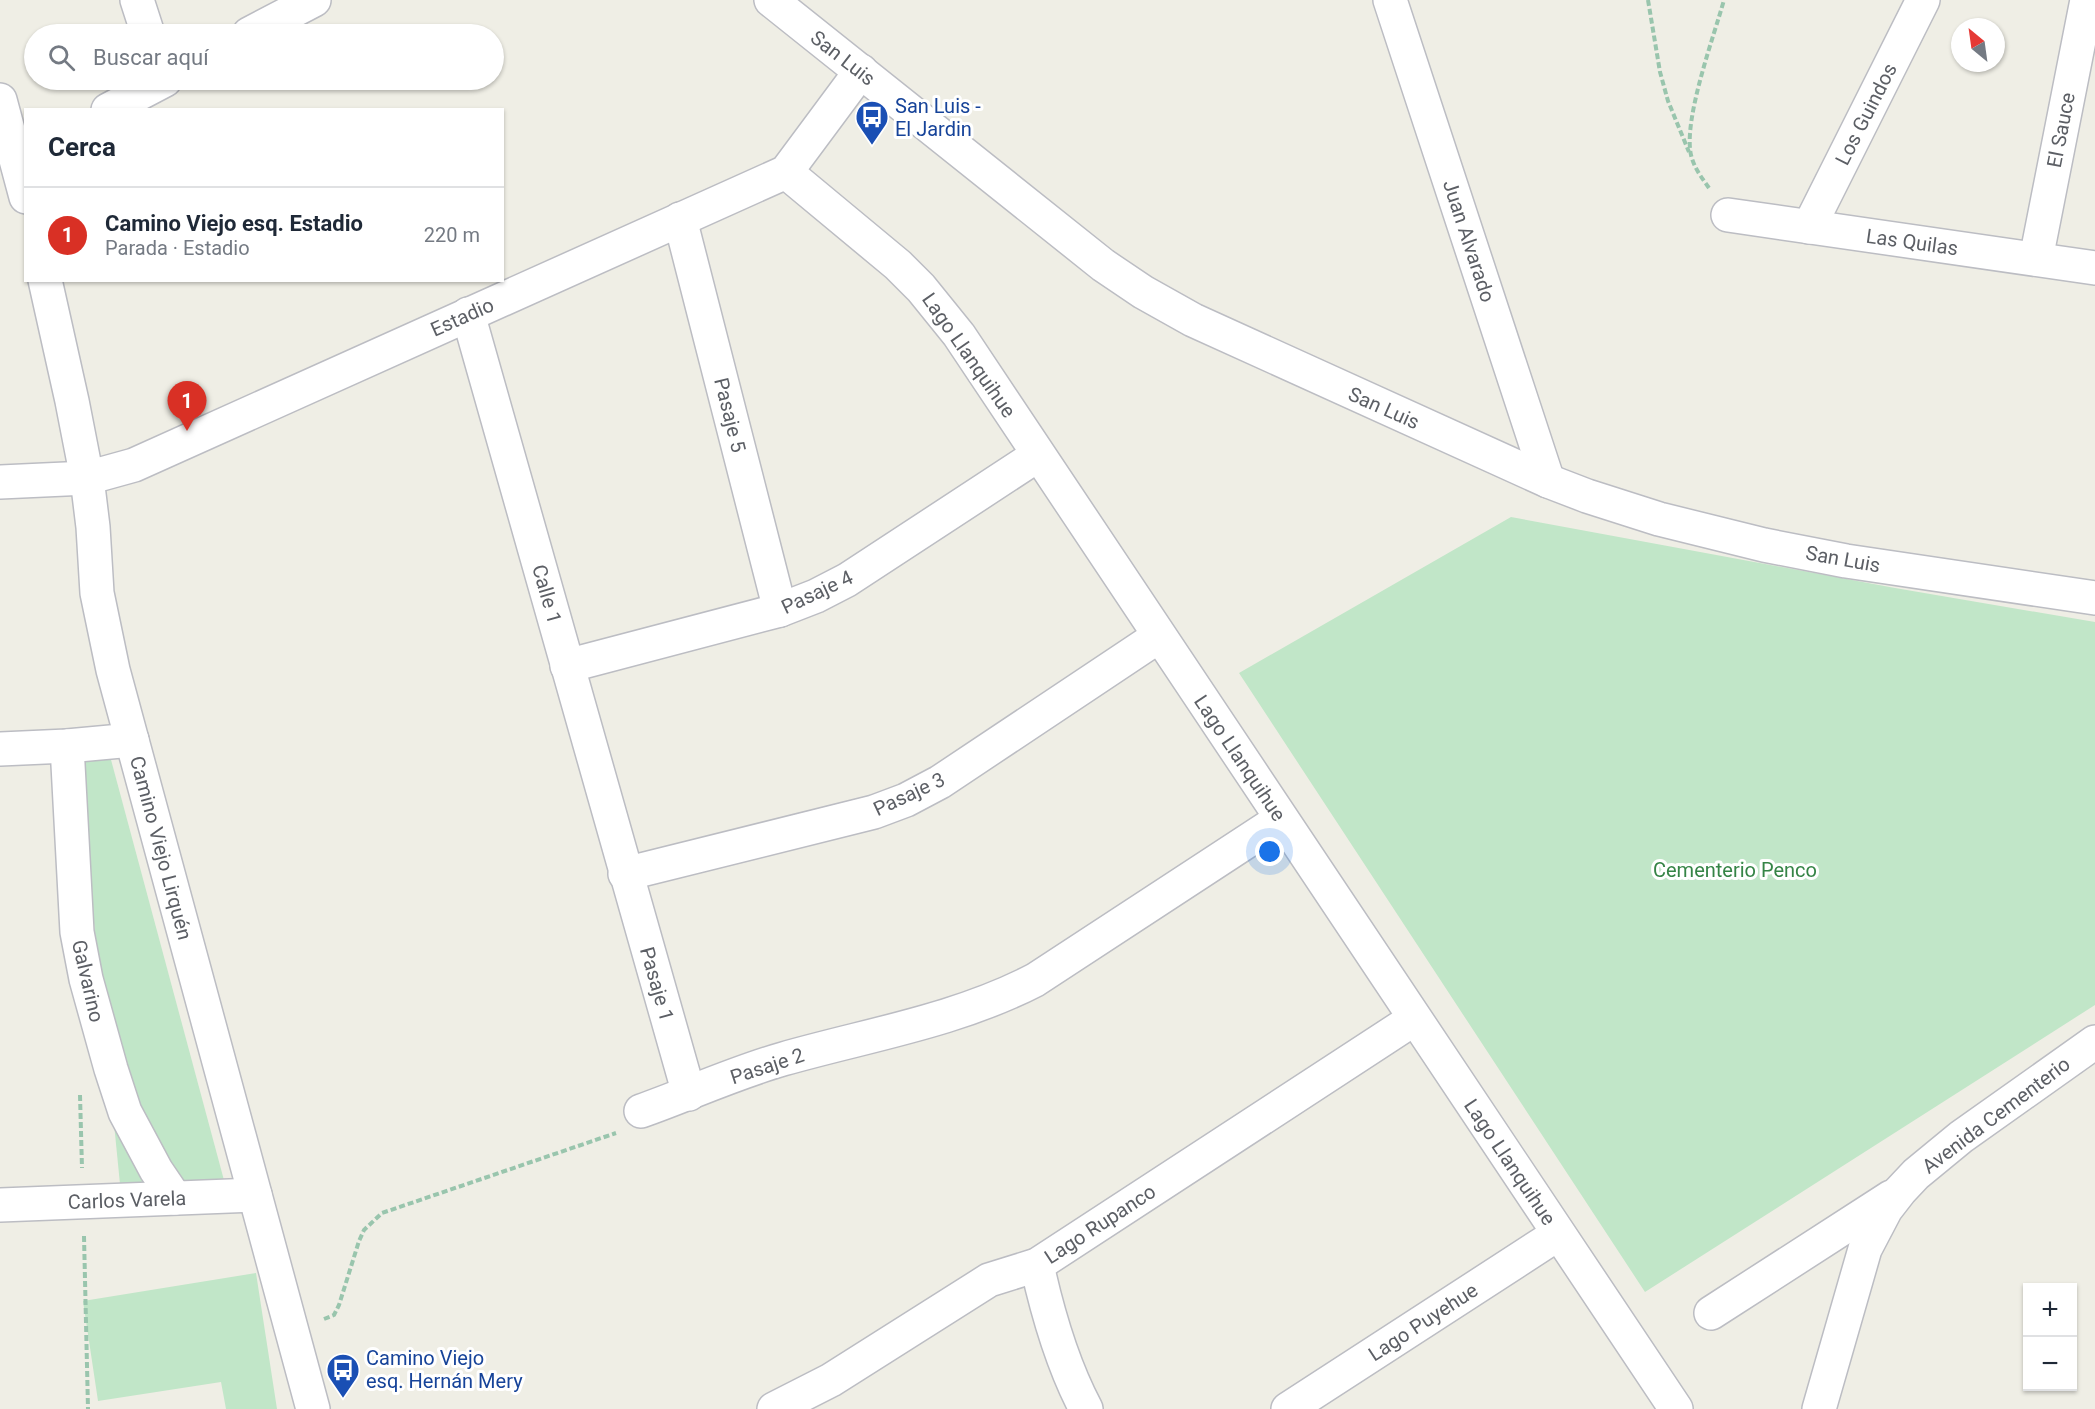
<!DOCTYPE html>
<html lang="es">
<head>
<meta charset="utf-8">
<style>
  :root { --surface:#fff; --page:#f6f6f7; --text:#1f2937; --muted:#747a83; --line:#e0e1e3; --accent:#d93025 }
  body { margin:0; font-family:Roboto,sans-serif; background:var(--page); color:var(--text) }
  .controls { position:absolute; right:18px; bottom:18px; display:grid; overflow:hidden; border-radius:0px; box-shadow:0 2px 4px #0004 }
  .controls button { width:54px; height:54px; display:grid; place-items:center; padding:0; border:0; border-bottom:2px solid var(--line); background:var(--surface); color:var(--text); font:30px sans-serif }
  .compass { position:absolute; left:1951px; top:18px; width:54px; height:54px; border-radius:50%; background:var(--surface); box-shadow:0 2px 4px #0004; rotate:331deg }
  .you { position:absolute; left:1270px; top:852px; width:21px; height:21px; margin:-15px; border:4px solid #fff; border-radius:50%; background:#1a73e8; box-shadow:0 0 0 9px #1a73e833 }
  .badge { display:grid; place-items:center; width:39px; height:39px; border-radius:50%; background:var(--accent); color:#fff; font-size:20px; font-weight:700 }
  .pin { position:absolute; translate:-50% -50px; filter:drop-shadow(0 2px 3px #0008) }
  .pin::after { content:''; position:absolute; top:32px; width:21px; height:18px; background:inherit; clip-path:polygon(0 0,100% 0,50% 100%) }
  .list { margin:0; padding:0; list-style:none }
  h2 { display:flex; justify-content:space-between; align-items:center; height:78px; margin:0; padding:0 24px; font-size:26px }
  h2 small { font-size:20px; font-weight:400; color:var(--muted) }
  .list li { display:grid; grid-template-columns:39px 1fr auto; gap:18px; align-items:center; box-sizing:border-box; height:96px; padding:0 24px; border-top:2px solid var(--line) }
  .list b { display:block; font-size:22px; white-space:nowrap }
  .list p { margin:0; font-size:20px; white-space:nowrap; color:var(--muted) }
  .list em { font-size:20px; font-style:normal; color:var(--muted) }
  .icon { flex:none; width:33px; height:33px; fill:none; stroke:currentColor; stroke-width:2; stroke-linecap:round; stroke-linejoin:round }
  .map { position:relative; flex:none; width:2095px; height:1409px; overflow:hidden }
  .search { position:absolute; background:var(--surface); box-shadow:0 2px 4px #0004; left:24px; top:24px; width:480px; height:66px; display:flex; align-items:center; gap:15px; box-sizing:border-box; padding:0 21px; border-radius:33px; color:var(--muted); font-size:22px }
  .panel { position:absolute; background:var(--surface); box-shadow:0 2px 4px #0004; left:24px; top:108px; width:480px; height:174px; border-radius:0px }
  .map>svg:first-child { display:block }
  .green { fill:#c1e6c8 }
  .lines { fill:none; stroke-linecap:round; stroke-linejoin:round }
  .minor-casing { stroke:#bcbdc3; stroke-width:36 }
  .path { stroke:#99c5ad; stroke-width:4; stroke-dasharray:6 3; stroke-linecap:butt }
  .minor { stroke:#fff; stroke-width:33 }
  .labels { text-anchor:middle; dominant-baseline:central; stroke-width:6; stroke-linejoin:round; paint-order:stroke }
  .street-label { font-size:20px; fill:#5c5f65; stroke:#fff }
  .transit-label { font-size:20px; fill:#164399; stroke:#fff; text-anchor:start }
  .park-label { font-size:20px; fill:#358446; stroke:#fff }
</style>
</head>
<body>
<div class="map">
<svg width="2095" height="1409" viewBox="0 0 2095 1409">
  <rect width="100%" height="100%" fill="#efeee5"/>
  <g class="green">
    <polygon points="1511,517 1895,588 2095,622 2095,1005 1645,1292 1239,673"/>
    <polygon points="110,756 225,1184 120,1184 78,761"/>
    <polygon points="256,1273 277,1409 226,1409 221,1382 98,1401 83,1301"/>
  </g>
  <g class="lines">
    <g class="minor-casing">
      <g id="minor">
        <polyline points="137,0 148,34"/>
        <polyline points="771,0 1103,265 1143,292 1193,320 1548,481 1587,496 1659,519 1764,545 1846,561 2095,598"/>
        <polyline points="1390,0 1548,481"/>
        <polyline points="249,34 314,0"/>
        <polyline points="0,100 26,197"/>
        <polyline points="108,110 165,80"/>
        <polyline points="786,172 898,265 921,288 959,335 1676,1409"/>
        <polyline points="1728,215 2095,268"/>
        <polyline points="680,219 780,610"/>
        <polyline points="1809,227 1923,0"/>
        <polyline points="2036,259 2087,0"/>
        <polyline points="45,280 72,401 87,478 93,527 97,593 113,670 313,1409"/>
        <polyline points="468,314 689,1094"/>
        <polyline points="0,482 87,478 134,465 786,172 861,71"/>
        <polyline points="567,666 780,610 816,596 847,580 1038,455"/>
        <polyline points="67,746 77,932 86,979 111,1069 125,1112 156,1170 175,1198"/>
        <polyline points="0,749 67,746 132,740"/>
        <polyline points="625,874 874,812 906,800 940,782 1159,636"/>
        <path d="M641 1111C689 1094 734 1073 783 1059 867 1035 956 1021 1035 980L1281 819"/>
        <polyline points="0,1205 255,1195"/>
        <path d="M1037 1265C1048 1315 1062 1364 1086 1409"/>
        <polyline points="1711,1313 1891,1197"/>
        <polyline points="774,1409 831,1380 989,1280 1037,1265 1414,1019"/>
        <polyline points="1288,1409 1558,1234"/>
        <polyline points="1819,1409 1865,1249 1886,1209 1900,1191 1916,1174 1961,1137 2095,1042"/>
      </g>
    </g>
    <g class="path">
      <polyline points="1648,0 1660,72 1668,101 1689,152"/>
      <path d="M1709 188C1702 178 1694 168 1691 155 1683 120 1714 36 1724 0"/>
      <polyline points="80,1095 82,1168"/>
      <polyline points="84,1236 88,1409"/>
      <polyline points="324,1319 334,1315 339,1305 359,1241 364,1230 382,1213 616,1133"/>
    </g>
    <use href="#minor" class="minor"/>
  </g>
  <defs>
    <g id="bus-pin" transform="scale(1.725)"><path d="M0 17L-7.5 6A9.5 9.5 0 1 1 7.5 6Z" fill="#1a4fb4" stroke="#fff"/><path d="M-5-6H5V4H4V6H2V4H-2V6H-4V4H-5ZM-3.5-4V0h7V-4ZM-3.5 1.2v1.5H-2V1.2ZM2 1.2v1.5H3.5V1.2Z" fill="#fff"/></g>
  </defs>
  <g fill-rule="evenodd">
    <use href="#bus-pin" x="872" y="117"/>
    <use href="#bus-pin" x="343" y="1370"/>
  </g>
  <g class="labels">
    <g class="street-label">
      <text transform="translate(843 58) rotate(38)">San Luis</text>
      <text transform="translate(1866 114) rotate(-63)">Los Guindos</text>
      <text transform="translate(2061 130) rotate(-79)">El Sauce</text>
      <text transform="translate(1469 241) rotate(72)">Juan Alvarado</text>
      <text transform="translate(1912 242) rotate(8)">Las Quilas</text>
      <text transform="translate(462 317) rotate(-24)">Estadio</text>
      <text transform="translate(969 355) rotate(55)">Lago Llanquihue</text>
      <text transform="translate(1384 408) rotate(24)">San Luis</text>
      <text transform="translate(730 415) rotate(76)">Pasaje 5</text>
      <text transform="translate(1843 559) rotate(10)">San Luis</text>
      <text transform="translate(817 592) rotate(-25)">Pasaje 4</text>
      <text transform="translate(547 594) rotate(74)">Calle 1</text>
      <text transform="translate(1240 758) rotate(56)">Lago Llanquihue</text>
      <text transform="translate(909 794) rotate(-25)">Pasaje 3</text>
      <text transform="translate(161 848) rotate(75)">Camino Viejo Lirquén</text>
      <text transform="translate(88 981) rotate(77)">Galvarino</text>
      <text transform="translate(657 984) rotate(74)">Pasaje 1</text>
      <text transform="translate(767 1066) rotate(-18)">Pasaje 2</text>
      <text transform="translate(1996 1115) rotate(-37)">Avenida Cementerio</text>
      <text transform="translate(1510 1162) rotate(56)">Lago Llanquihue</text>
      <text transform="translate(127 1200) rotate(-2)">Carlos Varela</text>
      <text transform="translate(1100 1224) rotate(-33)">Lago Rupanco</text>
      <text transform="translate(1423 1322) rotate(-33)">Lago Puyehue</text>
    </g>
    <g class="transit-label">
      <text x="895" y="106">San Luis -<tspan x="895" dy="23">El Jardin</tspan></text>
      <text x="366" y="1358">Camino Viejo<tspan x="366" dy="23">esq. Hernán Mery</tspan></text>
    </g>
    <g class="park-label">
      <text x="1735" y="870">Cementerio Penco</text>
    </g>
  </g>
</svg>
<div class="controls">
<button>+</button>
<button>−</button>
</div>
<svg class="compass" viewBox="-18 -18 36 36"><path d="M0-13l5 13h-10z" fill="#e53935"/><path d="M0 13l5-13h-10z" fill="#747a83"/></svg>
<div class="you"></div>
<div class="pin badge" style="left:187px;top:431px">1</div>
<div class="search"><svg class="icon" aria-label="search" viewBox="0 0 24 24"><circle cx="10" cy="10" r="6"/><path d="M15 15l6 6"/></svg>Buscar aquí</div>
<section class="panel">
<h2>Cerca<small></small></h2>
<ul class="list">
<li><span class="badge">1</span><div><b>Camino Viejo esq. Estadio</b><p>Parada · Estadio</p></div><em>220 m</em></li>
</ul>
</section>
</div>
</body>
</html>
